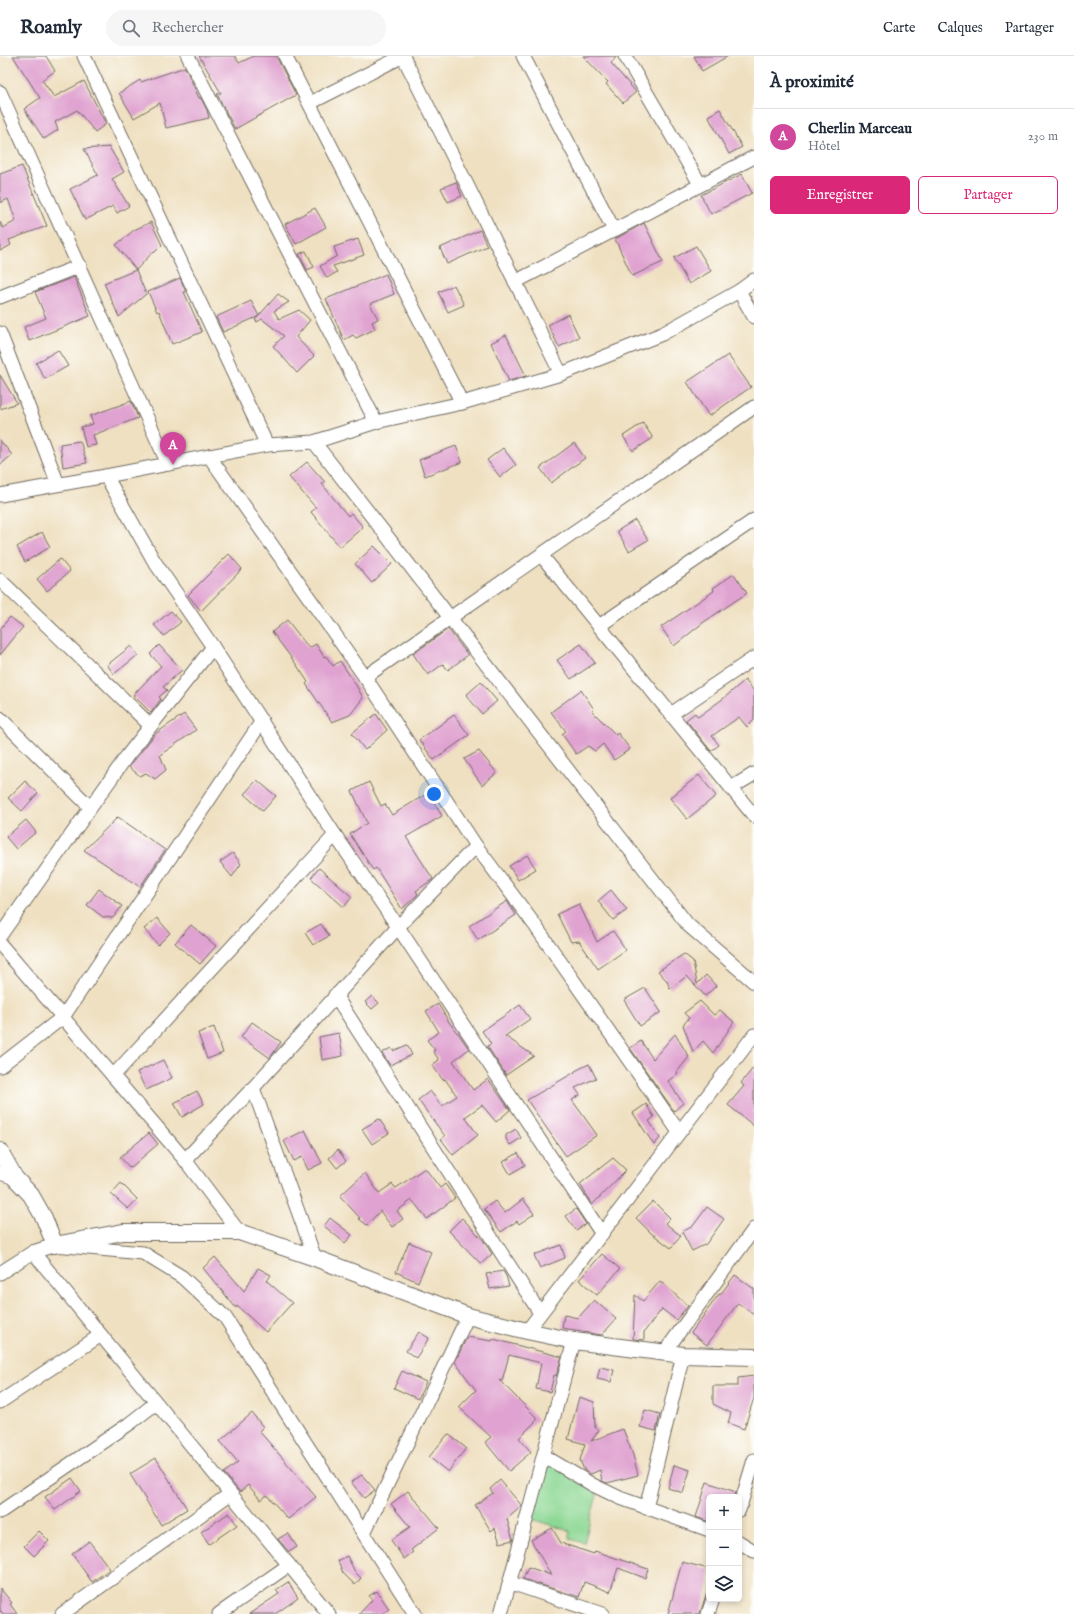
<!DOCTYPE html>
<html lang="fr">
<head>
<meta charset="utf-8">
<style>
  :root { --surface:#fff; --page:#f6f6f7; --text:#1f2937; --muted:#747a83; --line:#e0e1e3; --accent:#db2777 }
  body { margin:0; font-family:"IM FELL English",serif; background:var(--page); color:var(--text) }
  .controls { position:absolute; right:12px; bottom:12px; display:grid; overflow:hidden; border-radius:6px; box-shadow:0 2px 6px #0003 }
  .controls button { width:36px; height:36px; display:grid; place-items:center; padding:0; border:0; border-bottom:1px solid var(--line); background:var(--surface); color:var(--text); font:20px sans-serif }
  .you { position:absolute; left:434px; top:738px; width:14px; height:14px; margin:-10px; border:3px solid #fff; border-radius:50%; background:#1a73e8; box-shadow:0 0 0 6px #1a73e833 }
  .badge { display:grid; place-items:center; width:26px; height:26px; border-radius:50%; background:var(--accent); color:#fff; font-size:13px; font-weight:700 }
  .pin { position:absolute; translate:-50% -33px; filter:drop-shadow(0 1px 2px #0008) }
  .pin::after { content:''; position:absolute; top:21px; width:14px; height:12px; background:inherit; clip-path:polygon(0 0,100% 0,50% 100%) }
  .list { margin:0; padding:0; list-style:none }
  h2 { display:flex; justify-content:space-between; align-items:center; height:52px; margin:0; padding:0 16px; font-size:17px }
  h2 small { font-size:13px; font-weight:400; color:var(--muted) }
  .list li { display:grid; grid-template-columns:26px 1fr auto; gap:12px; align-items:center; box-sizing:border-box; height:56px; padding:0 16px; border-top:1px solid var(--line) }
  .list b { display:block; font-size:15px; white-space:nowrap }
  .list p { margin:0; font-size:13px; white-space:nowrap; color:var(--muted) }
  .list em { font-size:13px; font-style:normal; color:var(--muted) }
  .actions { display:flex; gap:8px; padding:12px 16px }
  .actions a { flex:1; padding:9px 0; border:1px solid var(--accent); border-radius:6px; text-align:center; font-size:14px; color:var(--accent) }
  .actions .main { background:var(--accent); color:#fff }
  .icon { flex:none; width:22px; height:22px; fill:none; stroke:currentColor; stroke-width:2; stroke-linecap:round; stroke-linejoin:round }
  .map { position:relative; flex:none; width:754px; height:1558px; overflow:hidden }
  header { display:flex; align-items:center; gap:24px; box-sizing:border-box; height:56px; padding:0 20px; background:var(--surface); border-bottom:1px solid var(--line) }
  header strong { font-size:19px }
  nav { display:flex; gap:22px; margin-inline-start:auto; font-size:14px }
  .search { width:280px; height:36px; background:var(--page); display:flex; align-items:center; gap:10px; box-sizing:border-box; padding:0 14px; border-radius:22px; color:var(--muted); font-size:15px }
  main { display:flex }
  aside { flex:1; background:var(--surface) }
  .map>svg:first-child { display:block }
  .green { fill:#8dd895; stroke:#5c8260 }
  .building { fill:#e0a3d1 }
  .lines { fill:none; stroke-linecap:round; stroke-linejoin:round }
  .minor-casing { stroke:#706a60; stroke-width:15 }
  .tertiary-casing { stroke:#706a60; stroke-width:18 }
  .minor { stroke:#fff; stroke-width:13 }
  .tertiary { stroke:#fff; stroke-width:16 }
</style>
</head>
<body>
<header>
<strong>Roamly</strong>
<div class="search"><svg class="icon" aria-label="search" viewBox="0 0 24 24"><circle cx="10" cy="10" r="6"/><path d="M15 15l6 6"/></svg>Rechercher</div>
<nav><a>Carte</a><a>Calques</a><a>Partager</a></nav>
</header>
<main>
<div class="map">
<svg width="754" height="1558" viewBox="0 0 754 1558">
  <rect width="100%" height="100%" fill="#fdfcf7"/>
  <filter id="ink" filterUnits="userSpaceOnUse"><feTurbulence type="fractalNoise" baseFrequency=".025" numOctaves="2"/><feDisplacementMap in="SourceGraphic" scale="8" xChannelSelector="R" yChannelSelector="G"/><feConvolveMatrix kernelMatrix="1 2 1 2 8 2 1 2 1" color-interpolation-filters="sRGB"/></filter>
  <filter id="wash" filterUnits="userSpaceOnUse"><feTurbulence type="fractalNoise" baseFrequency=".012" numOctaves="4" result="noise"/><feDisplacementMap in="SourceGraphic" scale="16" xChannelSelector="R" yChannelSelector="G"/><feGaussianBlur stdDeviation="0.9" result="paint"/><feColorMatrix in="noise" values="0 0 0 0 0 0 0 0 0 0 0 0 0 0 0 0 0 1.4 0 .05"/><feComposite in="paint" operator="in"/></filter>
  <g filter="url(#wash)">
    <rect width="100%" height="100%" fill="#efe0c1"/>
    <polygon class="green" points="551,1404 598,1435 584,1487 570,1483 570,1475 528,1462"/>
    <g id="blocks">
      <g class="building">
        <polygon points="13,0 46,0 55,15 42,24 54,41 84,25 106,68 95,76 77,54 55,66 58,74 44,83 24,53 40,42"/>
        <polygon points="199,0 235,0 239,7 254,0 276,0 296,39 235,73 217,38 221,37"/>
        <polygon points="583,0 617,0 611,7 636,36 623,47 606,28 608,26"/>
        <polygon points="694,0 728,0 702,15"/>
        <polygon points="185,11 199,42 201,42 207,54 209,62 166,72 160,47 134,62 119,37 140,24 141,26"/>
        <polygon points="720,53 742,91 729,98 708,60"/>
        <polygon points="109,91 124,116 112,123 129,150 117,157 113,150 85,164 70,133 98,119 84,93"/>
        <polygon points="22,110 47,170 9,184 11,189 0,195 0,166 3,172 16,165 8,143 0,147 0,118"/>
        <polygon points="742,118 752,137 711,158 701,139"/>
        <polygon points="456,126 462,140 448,146 441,132"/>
        <polygon points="315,152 326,171 296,188 285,168"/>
        <polygon points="151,166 162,189 154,197 153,196 136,214 116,189 134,174"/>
        <polygon points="644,167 663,206 632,220 615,183"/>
        <polygon points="480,174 487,190 447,208 440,192"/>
        <polygon points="358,183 364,199 333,210 337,216 327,222 320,210 337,200 334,191"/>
        <polygon points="696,190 711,215 689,228 674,202"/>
        <polygon points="306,195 314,211 307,214 299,198"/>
        <polygon points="136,214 146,238 119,261 104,227"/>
        <polygon points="386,218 394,238 370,248 378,263 372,266 375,273 356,282 353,279 344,284 326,243"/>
        <polygon points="74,221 90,260 29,285 24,271 46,262 35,236"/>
        <polygon points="180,222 186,236 184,236 202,276 172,288 159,255 157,256 148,236"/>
        <polygon points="454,229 464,249 448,256 438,236"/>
        <polygon points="278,238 289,246 274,255 279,263 299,254 310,264 296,281 314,300 297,317 273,290 284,280 262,263 257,266 255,264"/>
        <polygon points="251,245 259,260 223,276 216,261"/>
        <polygon points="568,258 579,281 559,291 548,269"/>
        <polygon points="506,279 526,320 509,325 491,287"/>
        <polygon points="58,294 68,310 45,323 36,307"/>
        <polygon points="728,299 751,331 709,360 687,326"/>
        <polygon points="0,319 17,347 0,353"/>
        <polygon points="131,345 138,362 93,379 96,389 86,391 81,371 93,368 90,360"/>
        <polygon points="643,367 653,382 633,395 623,380"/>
        <polygon points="0,384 12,399 0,409"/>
        <polygon points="80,385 87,407 63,411 60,388"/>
        <polygon points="574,387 585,402 551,427 540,412"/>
        <polygon points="456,390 462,406 425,420 419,404"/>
        <polygon points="503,392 516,409 500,421 487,404"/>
        <polygon points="307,406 325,426 322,428 348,460 351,457 363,471 340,491 311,456 316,452 289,421"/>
        <polygon points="635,464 648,484 629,495 617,475"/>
        <polygon points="42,476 50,491 25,506 17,491"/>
        <polygon points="374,490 392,508 372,527 355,508"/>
        <polygon points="229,498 242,513 201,555 188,539"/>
        <polygon points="60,503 70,515 47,535 37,523"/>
        <polygon points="734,518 747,537 704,566 674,590 661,571 714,535 713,532"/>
        <polygon points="171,555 181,566 164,580 154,569"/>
        <polygon points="10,561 23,571 0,599 0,573"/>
        <polygon points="287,564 309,592 316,588 324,601 326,600 333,610 340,605 356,629 363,642 350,659 332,666 306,628 308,626 296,608 272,576"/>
        <polygon points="448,573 468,599 448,614 443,608 428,619 413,598"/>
        <polygon points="581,588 595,607 571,623 557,604"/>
        <polygon points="159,589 182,614 163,631 167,634 159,641 161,643 151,657 133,639 161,610 150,598"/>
        <polygon points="131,590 138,599 114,618 107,609"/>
        <polygon points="745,624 754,635 754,664 747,671 739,661 712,680 719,689 711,695 686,664 695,657 698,661 724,642"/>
        <polygon points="481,626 497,645 482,658 466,639"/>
        <polygon points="581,634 594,653 592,655 616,679 618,677 630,693 614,704 603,688 595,695 588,690 576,698 562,678 566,675 551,656"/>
        <polygon points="184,658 196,674 160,699 166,714 155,723 146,717 140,720 129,711 155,678"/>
        <polygon points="376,658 387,674 365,694 352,677"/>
        <polygon points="454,659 469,679 434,704 419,684"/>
        <polygon points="479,695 497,717 482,729 464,703"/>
        <polygon points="699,719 716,740 687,763 670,742"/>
        <polygon points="257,724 276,740 263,755 244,738"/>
        <polygon points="25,725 38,737 22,755 8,742"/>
        <polygon points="369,726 381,750 385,748 392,759 428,737 442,760 406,781 433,823 416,835 418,838 402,853 376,812 373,814 350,778 367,767 352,735"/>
        <polygon points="118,761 165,794 140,831 84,794"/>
        <polygon points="26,764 36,776 16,793 6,781"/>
        <polygon points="233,797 241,808 232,821 220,806"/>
        <polygon points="527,799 536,813 518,824 509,810"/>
        <polygon points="319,812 352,841 344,851 311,822"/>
        <polygon points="99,833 122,850 113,862 103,861 87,849"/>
        <polygon points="611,834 627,854 613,864 598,845"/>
        <polygon points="507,845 516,859 478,884 469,870"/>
        <polygon points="579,848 597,886 613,875 626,894 598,913 579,885 571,886 557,858"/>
        <polygon points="157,862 170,877 158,889 144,873"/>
        <polygon points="321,868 329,880 313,889 305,877"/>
        <polygon points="191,869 216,890 200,908 175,887"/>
        <polygon points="684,898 693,905 697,928 706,919 716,930 705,940 687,920 670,933 667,925 658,915"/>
        <polygon points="645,932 661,956 640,970 624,944"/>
        <polygon points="372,940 379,947 372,953 365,946"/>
        <polygon points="700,945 714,959 720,954 734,966 713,997 703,985 693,996 683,969 689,962 684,957"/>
        <polygon points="438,948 449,966 457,977 458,977 469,993 453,1005 473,1034 488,1023 510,1054 496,1066 482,1049 465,1061 478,1079 453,1099 441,1083 445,1080 418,1044 430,1035 442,1050 457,1040 445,1023 443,1024 432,1009 439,1004 433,995 435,994 427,984 439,976 426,955"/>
        <polygon points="520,949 530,963 505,980 534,1000 506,1019 487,990 491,988 482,975"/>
        <polygon points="252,966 281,986 270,1002 241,981"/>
        <polygon points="214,971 223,997 207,1003 198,977"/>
        <polygon points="339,977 343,1000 322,1004 319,981"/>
        <polygon points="675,978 689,1001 677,1016 678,1017 668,1025 683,1047 674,1055 630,992 641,985 653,1003"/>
        <polygon points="407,989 412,999 390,1009 382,997 391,992 393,995"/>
        <polygon points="163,1004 172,1022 146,1034 137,1016"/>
        <polygon points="589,1008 596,1022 575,1032 580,1039 572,1044 597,1079 566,1100 527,1044 575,1016 575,1015"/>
        <polygon points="754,1011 754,1070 728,1049 744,1030 741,1027"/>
        <polygon points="197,1035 204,1048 182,1061 174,1047"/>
        <polygon points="646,1048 654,1061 649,1065 660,1082 654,1089 633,1057"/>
        <polygon points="379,1063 389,1077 372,1088 362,1073"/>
        <polygon points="516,1073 521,1082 510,1089 506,1083 506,1079"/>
        <polygon points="305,1074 322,1107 308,1114 302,1101 294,1105 284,1085"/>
        <polygon points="149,1077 158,1088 130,1112 120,1101"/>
        <polygon points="338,1094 346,1105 337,1112 329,1102"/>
        <polygon points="518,1097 525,1109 510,1118 503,1106"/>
        <polygon points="613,1102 626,1114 592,1149 580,1128"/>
        <polygon points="425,1112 440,1132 445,1128 455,1142 427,1163 412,1144 397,1155 403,1163 392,1171 380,1155 367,1169 359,1163 360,1162 340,1140 365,1117 379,1137 392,1128 396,1132"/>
        <polygon points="121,1127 137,1143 128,1153 111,1138"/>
        <polygon points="523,1143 534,1158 519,1168 517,1165 501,1176 484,1153 495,1145 505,1157"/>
        <polygon points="653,1145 670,1162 665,1167 681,1180 671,1192 654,1179 653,1179 636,1162"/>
        <polygon points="707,1151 724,1163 706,1188 692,1195 682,1176 693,1170"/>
        <polygon points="576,1153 586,1168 576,1174 566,1160"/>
        <polygon points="330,1162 352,1179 345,1187 324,1170"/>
        <polygon points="462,1162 483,1184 492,1198 481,1208 449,1175"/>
        <polygon points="409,1186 431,1196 418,1226 396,1216"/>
        <polygon points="561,1189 565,1202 540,1212 534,1199"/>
        <polygon points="602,1198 620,1213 597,1239 579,1224"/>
        <polygon points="215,1201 244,1235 258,1212 271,1219 267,1225 292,1247 266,1276 237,1250 236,1252 203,1212"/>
        <polygon points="503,1215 506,1220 509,1230 490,1233 486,1218"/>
        <polygon points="735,1219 754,1233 754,1259 738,1247 707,1289 691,1277 719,1238 720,1239"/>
        <polygon points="660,1225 688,1250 676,1264 662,1253 644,1276 644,1284 633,1283 635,1239 643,1245"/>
        <polygon points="594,1244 616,1263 602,1279 582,1276 582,1275 562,1272 564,1259 578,1262"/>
        <polygon points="419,1276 429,1282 416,1302 406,1295"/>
        <polygon points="467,1281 492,1285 493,1283 562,1301 556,1320 554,1319 550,1336 536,1333 541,1307 509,1299 502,1325 499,1324 538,1363 519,1382 531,1396 509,1415 485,1386 491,1381 459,1351 476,1334 455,1306"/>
        <polygon points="600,1311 614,1314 611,1326 597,1323"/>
        <polygon points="402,1315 426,1326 418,1343 394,1332"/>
        <polygon points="754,1320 754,1342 744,1373 728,1367 731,1357 713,1348 713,1330 738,1330 738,1322"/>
        <polygon points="579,1341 594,1346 595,1372 599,1374 591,1385 623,1373 633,1399 638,1419 607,1427 602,1425 600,1414 591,1418 584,1414 580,1404 585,1388 568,1383"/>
        <polygon points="645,1354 660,1358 656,1375 640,1371"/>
        <polygon points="252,1357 263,1371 259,1375 316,1441 288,1463 267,1439 261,1444 248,1429 240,1436 224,1417 238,1406 220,1385"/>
        <polygon points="448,1378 466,1392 448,1416 429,1401"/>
        <polygon points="156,1402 187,1453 161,1469 130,1418"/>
        <polygon points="674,1409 690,1414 683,1437 668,1432"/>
        <polygon points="362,1419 375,1434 364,1442 351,1426"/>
        <polygon points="72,1422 81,1435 55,1454 45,1441"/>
        <polygon points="500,1424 522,1450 507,1463 513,1484 500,1487 495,1472 491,1475 475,1449 493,1437 490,1433"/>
        <polygon points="707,1426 736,1436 735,1441 709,1441 709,1466 696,1461"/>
        <polygon points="408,1435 439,1472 411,1494 413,1496 404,1503 391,1484 410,1471 391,1448"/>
        <polygon points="229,1457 237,1469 209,1488 201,1476"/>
        <polygon points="552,1472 561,1487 594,1498 595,1495 648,1513 645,1522 618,1512 610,1536 584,1526 579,1541 523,1523 528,1511 551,1519 531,1484"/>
        <polygon points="39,1475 49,1485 34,1500 24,1490"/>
        <polygon points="288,1477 297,1491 289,1496 278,1483"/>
        <polygon points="89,1485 110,1513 92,1526 72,1498"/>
        <polygon points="347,1500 355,1516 361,1522 355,1529 343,1517 338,1505"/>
        <polygon points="682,1506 709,1513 709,1529 700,1558 668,1558"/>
        <polygon points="288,1526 298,1542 275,1558 249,1558 279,1538 276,1534"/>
        <polygon points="0,1532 12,1547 10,1548 17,1558 3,1558 1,1555 0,1556"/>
        <polygon points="377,1535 389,1553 382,1558 359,1558 372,1544 369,1540"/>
      </g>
    </g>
  </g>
  <g filter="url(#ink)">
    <use href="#blocks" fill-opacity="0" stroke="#706a60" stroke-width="1"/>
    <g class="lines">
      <g class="minor-casing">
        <g id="minor">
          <polyline points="84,0 267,389"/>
          <polyline points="188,0 376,366"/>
          <polyline points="285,0 462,347"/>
          <polyline points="523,0 614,174"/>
          <polyline points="625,0 700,128"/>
          <polyline points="0,36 168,408"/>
          <polyline points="310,47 403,0 561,318"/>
          <polyline points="515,226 754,101"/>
          <polyline points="739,235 754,261"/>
          <polyline points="0,241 80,210"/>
          <polyline points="0,277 58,428"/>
          <polyline points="314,386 688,869 754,926"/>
          <polyline points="209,400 365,621 476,790 534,868 679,1076"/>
          <polyline points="106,420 154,505 213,591 335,779 398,871 602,1178"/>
          <polyline points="0,439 106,420 267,389 314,386 376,366 462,347 561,318 662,278 739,235 754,224"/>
          <polyline points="541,499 754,760"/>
          <polyline points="0,524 151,670"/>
          <polyline points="599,570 754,464"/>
          <polyline points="365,621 754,351"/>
          <polyline points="671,658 754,602"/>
          <polyline points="0,662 90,751"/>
          <polyline points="731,732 754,718"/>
          <polyline points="0,880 127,700 213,591"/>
          <polyline points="0,888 185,1104 239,1176"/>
          <polyline points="335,939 540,1257"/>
          <polyline points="0,1010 63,961 262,665"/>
          <polyline points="113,1020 335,779"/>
          <polyline points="253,1032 315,1202"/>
          <polyline points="185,1104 253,1032 398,871 476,790"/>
          <polyline points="0,1117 15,1122"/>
          <polyline points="33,1196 329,1558"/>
          <polyline points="0,1217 33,1196 55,1189 143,1197 182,1221 225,1261 415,1558"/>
          <polyline points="527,1275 754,979"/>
          <polyline points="664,1297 754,1173"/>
          <polyline points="0,1346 101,1279"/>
          <polyline points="544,1400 593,1429 620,1442 709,1474"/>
          <polyline points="646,1452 683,1299"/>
          <polyline points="739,1454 754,1404"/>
          <polyline points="0,1456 129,1368 156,1347"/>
          <polyline points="364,1477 468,1260"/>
          <polyline points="739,1486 754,1495"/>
          <polyline points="511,1527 603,1558"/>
          <polyline points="62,1558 230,1438"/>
          <polyline points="219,1558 289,1509"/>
          <polyline points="501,1558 574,1285"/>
          <polyline points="708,1558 713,1543"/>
        </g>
      </g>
      <g class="tertiary-casing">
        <polyline id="tertiary" points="0,1095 15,1122 31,1139 44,1162 55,1189 123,1176 239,1176 315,1202 468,1260 527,1275 574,1285 683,1299 754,1301"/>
      </g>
      <use href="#minor" class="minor"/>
      <use href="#tertiary" class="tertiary"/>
    </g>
  </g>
</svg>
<div class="controls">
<button>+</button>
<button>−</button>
<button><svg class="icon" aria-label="layers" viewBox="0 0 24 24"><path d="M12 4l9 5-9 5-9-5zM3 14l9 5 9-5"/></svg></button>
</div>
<div class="you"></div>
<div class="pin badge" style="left:173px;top:409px;background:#d1479c">A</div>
</div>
<aside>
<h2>À proximité<small></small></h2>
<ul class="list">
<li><span class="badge" style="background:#d1479c">A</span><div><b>Cherlin Marceau</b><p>Hôtel</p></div><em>230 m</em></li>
</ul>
<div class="actions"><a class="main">Enregistrer</a><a>Partager</a></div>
</aside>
</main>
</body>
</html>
